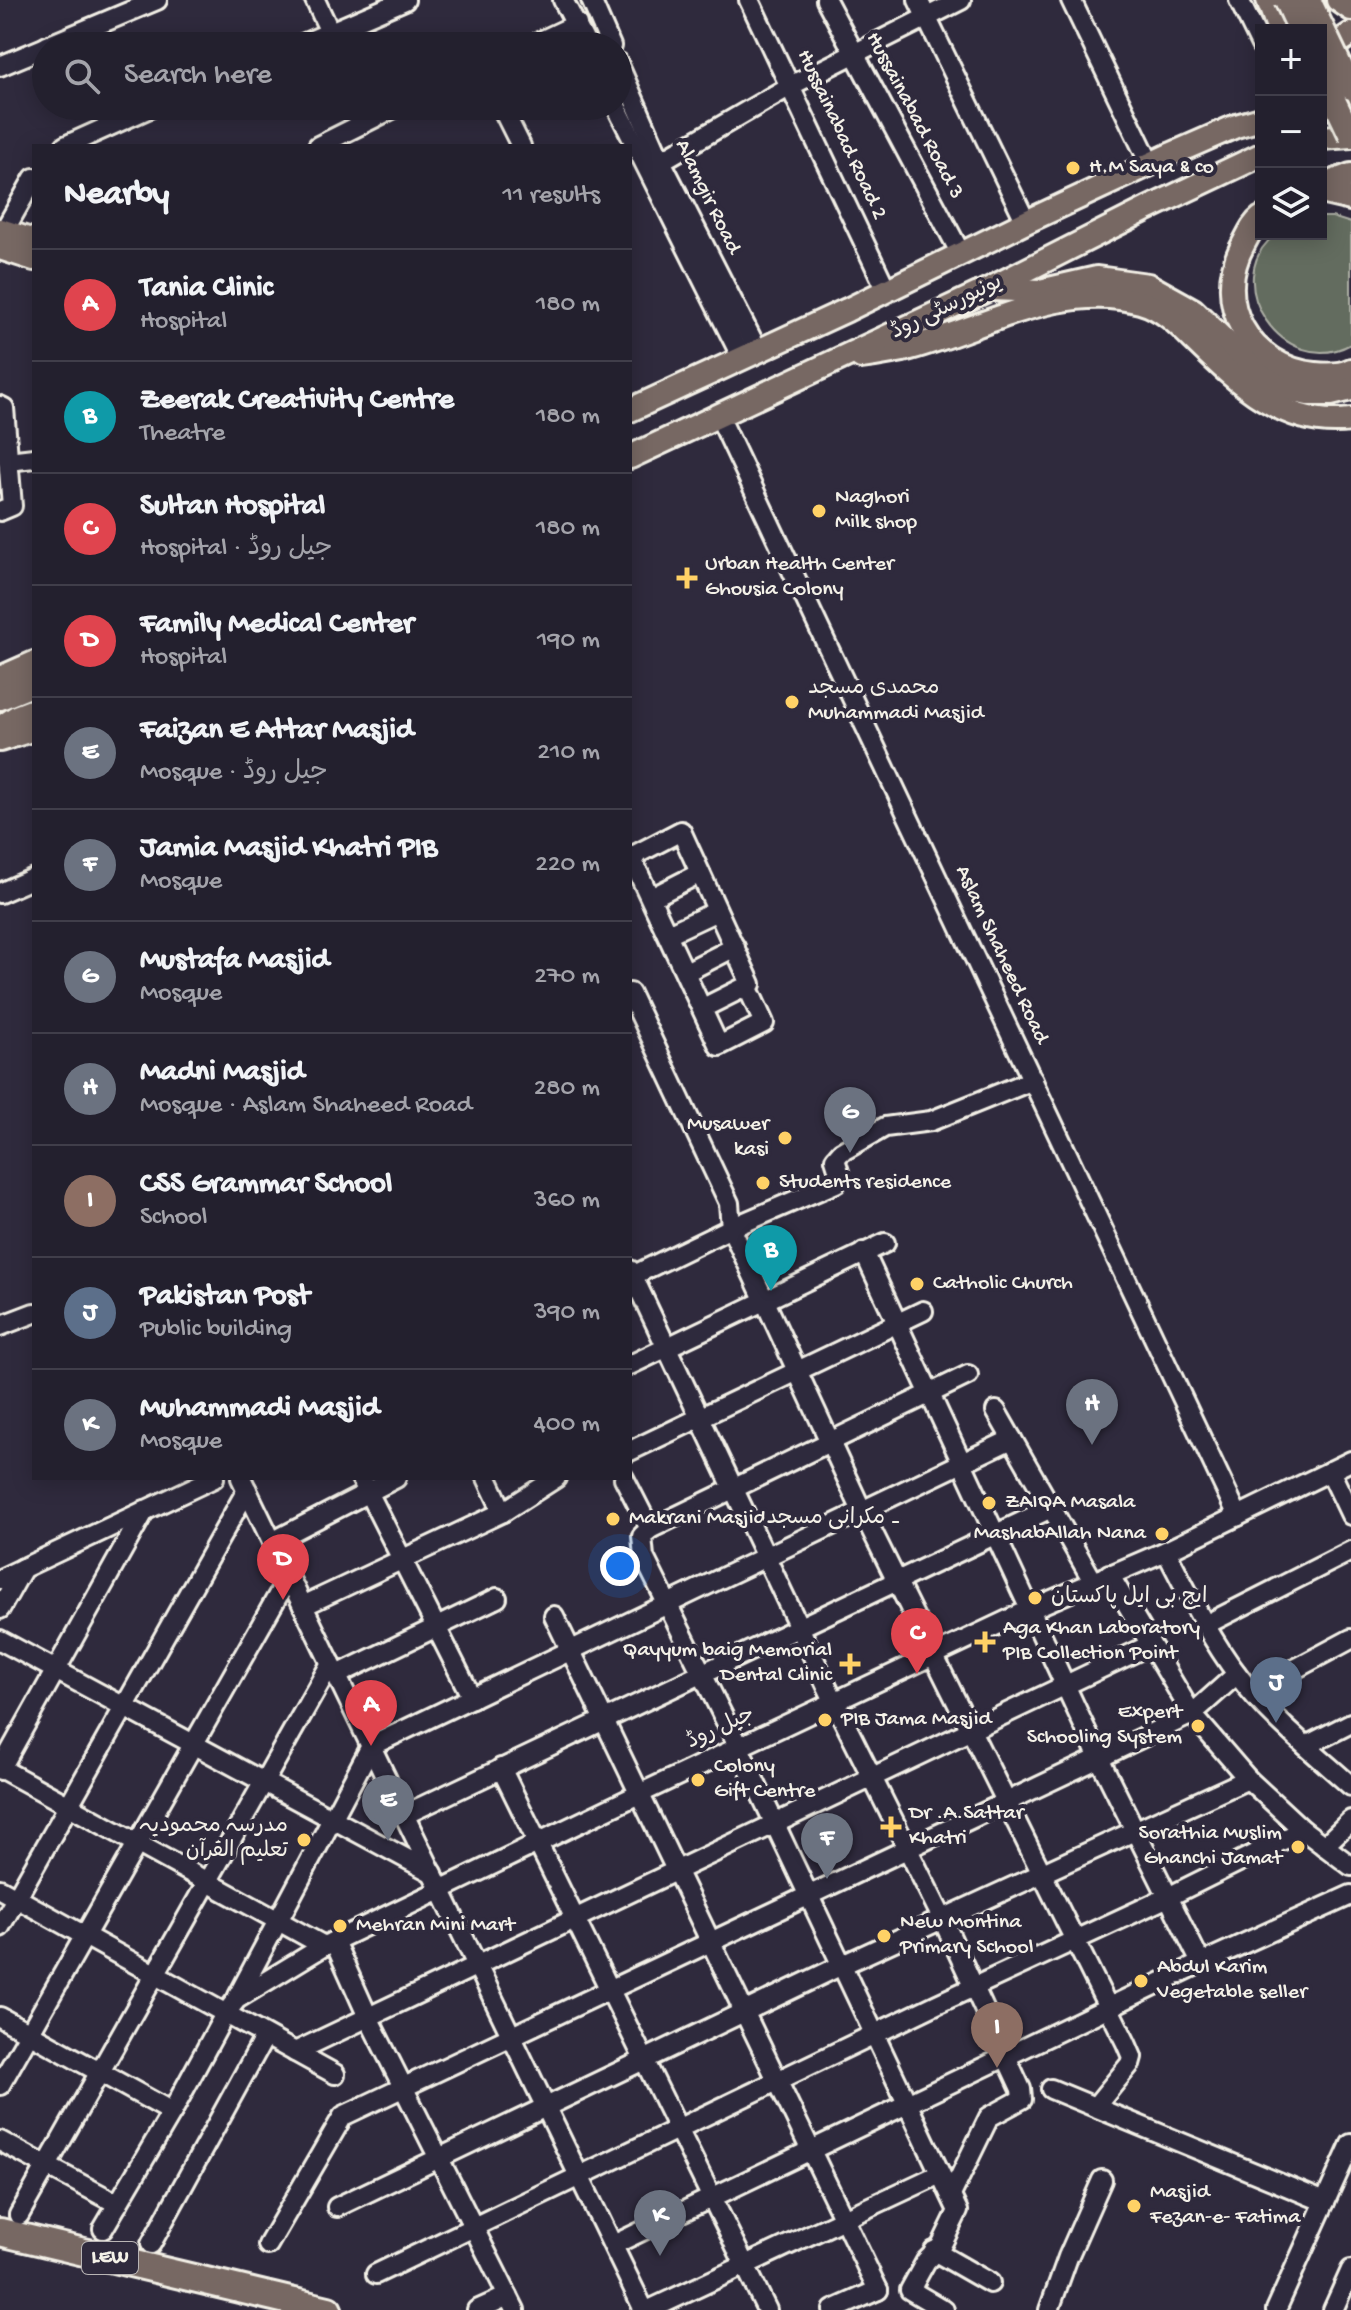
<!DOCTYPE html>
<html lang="en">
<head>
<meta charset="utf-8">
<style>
  :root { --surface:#23202e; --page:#2b2836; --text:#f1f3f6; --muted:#a3a3aa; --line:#403e4a; --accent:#ffd166 }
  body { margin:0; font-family:"Gochi Hand","Playpen Sans Arabic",sans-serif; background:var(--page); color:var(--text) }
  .controls { position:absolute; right:24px; top:24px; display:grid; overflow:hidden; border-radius:0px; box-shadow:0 4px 20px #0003 }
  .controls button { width:72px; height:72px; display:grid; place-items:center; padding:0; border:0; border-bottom:2px solid var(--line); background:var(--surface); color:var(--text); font:40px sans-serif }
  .you { position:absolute; left:620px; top:1566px; width:28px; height:28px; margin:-20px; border:6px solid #fff; border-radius:50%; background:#1a73e8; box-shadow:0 0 0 12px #1a73e833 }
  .badge { display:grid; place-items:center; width:52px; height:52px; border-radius:50%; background:var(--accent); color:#fff; font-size:26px; font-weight:700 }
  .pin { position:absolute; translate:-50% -66px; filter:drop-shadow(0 2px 4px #0008) }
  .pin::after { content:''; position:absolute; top:42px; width:28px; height:24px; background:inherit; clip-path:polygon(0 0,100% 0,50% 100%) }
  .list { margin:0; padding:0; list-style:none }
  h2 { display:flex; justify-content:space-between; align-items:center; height:104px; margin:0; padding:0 32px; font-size:34px }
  h2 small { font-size:26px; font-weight:400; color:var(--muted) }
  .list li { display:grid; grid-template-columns:52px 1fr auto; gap:24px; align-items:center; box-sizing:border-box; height:112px; padding:0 32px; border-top:2px solid var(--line) }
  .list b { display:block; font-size:30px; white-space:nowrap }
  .list p { margin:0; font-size:26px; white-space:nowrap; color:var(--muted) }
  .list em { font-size:26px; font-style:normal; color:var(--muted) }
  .icon { flex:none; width:44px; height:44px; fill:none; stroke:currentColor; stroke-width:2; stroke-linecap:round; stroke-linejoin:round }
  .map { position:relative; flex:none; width:1351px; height:2310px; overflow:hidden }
  .search { position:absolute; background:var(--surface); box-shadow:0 4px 20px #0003; left:32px; top:32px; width:600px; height:88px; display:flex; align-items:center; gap:20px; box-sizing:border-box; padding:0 28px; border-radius:44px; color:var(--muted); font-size:30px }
  .panel { position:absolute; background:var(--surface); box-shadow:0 4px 20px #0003; left:32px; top:144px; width:600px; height:1336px; border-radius:0px }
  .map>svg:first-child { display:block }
  .green { fill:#636c5f; stroke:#acaea4; stroke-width:2 }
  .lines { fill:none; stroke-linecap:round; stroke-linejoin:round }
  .minor-casing { stroke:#f4f1e8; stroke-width:24 }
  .major-casing { stroke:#f4f1e8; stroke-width:28 }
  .highway-casing { stroke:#f4f1e8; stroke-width:32 }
  .minor { stroke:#2f2a3d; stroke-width:18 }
  .major { stroke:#776864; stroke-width:22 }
  .highway { stroke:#776864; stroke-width:26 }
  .major-bridge-casing { stroke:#f4f1e8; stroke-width:28; stroke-linecap:butt }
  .major-bridge { stroke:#776864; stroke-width:22 }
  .poi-dot { fill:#ffd166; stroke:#2f2a3d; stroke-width:3 }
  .labels { text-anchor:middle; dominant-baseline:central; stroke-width:8; stroke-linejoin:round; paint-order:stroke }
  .shield { fill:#2f2a3d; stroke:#b9b5b5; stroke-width:2 }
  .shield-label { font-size:20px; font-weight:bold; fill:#f4f1e8 }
  .street-label { font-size:22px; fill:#f4f1e8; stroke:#2f2a3d }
  .poi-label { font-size:22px; fill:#f4f1e8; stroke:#2f2a3d; text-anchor:start }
</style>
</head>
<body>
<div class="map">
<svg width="1351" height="2310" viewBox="0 0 1351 2310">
  <rect width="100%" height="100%" fill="#2f2a3d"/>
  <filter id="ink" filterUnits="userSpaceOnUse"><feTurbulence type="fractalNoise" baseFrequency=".0125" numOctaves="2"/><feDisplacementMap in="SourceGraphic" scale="16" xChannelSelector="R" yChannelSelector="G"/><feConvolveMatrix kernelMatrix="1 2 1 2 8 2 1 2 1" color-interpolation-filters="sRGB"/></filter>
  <g filter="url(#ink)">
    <path class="green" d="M1321 217H1332L1351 223V344C1284 381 1216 280 1276 234H1321Z"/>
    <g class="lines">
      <g class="minor-casing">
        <g id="minor">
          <polyline points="315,0 330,32"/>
          <polyline points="563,0 587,46"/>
          <polyline points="591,0 611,46"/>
          <polyline points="749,0 887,291"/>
          <polyline points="826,0 961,254"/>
          <polyline points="918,0 1026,222"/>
          <polyline points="1071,0 1150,164"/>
          <polyline points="1239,0 1261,45"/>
          <polyline points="47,46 157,0"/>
          <polyline points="298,46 405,0"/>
          <polyline points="530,46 577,24"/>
          <polyline points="618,63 661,161 758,351"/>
          <polyline points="0,66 46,47"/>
          <polyline points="501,106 521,146"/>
          <polyline points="616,106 742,358"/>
          <polyline points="65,146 154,106"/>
          <polyline points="318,146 398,106"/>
          <polyline points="661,161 792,85 961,0"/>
          <polyline points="4,231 34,178"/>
          <polyline points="0,406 4,408 12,506 0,511"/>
          <polyline points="719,416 1238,1516"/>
          <polyline points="8,461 34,458"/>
          <polyline points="630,858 631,857 681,831 751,984 747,986 764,1023 719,1046 631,857"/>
          <polyline points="0,893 34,878"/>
          <polyline points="651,898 700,873"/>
          <polyline points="668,934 717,911"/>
          <polyline points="686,972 735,947"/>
          <polyline points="630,993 729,1203 731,1228 862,1511 1126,2043 1132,2057 1130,2064 1095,2107"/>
          <polyline points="703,1008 747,986"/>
          <polyline points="864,1252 1099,1758 1201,1963"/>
          <polyline points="630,1270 835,1703 943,1920 1021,2089 1022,2099 989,2117 951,2195"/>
          <polyline points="630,1277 731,1228 836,1183 840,1175 835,1159 841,1152 885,1127 931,1121 1033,1080"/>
          <polyline points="0,1326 34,1313"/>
          <polyline points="630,1365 885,1243"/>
          <polyline points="996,1411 1093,1581"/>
          <polyline points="630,1451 923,1311"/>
          <polyline points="1330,1471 1351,1515"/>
          <polyline points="241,1478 644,2310"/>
          <polyline points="361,1478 472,1698"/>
          <polyline points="487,1478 503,1512"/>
          <polyline points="624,1478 650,1529 642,1536 644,1557 738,1746 958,2211 941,2246 926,2261 910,2290 944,2310"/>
          <polyline points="650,1529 968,1375"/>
          <polyline points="272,1542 396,1478"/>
          <path d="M1166 1551C1188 1593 1209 1637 1237 1674 1267 1715 1313 1752 1351 1786"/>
          <polyline points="1109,1574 1192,1714 1248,1779 1303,1830 1351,1866"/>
          <polyline points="0,1579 214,1478"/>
          <polyline points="303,1606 503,1512 556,1478"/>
          <polyline points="0,1609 23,1568"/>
          <polyline points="554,1616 878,2290"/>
          <polyline points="1205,1625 1351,1551"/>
          <polyline points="0,1640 433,1873"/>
          <polyline points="337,1675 497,1598"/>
          <polyline points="1252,1692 1351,1639"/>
          <polyline points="1306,1746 1351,1723"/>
          <polyline points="0,1768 324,1946"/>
          <polyline points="501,1768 767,2310"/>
          <polyline points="0,1770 145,1510"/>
          <polyline points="404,1815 1051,1508"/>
          <polyline points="1324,1846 1351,1820"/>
          <polyline points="0,1889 335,2074"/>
          <polyline points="0,1927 247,1490"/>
          <polyline points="334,1941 368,2017 515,2310"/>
          <polyline points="238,1996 371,1746 1012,1439"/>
          <polyline points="0,2017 172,2112"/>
          <polyline points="295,2052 1150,1645"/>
          <polyline points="0,2085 289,1576"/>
          <polyline points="1051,2089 1325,2202"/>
          <polyline points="0,2141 118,2204"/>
          <polyline points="337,2207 842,1965 1248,1779"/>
          <polyline points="19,2215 331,1663"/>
          <polyline points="103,2229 172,2112 225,2014 237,1999 324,1946 639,1794 1031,1609 1166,1551 1351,1461"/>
          <polyline points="151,2244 265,2036"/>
          <polyline points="268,2245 343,2116 1192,1714 1237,1674"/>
          <polyline points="613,2245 1201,1963 1351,1895"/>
          <polyline points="934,2251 990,2283"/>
          <polyline points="376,2274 937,2004 1168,1897 1303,1830"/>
          <polyline points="477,2310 508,2296"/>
          <polyline points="649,2310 940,2174"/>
          <polyline points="833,2310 878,2290"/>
          <polyline points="1049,2310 1068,2257 1102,2180"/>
          <polyline points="1276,2310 1351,2144"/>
          <polyline points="1333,2310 1351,2270"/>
        </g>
      </g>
      <g class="major-casing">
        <g id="major">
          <polyline points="1268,0 1279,30"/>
          <polyline points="1338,0 1351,9"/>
          <polyline points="1321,54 1351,34"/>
          <polyline points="1321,108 1351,106"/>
          <polyline points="1321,138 1351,136"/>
          <polyline points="1321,186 1351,175"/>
          <polyline points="1321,192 1351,199"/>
          <path d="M1261 218C1253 224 1249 234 1244 243 1211 302 1249 367 1315 374 1326 375 1340 376 1351 370"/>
          <polyline points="0,230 34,241"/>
          <polyline points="0,248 34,259"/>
          <polyline points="992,289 1040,291 1097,278 1148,285 1193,310 1260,375 1285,389 1308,394 1331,394 1351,389"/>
          <path d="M861 357C875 355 889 353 903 350 979 331 1059 280 1140 302 1162 308 1178 324 1194 340 1237 382 1285 429 1351 420"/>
          <polyline points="630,410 847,310 1026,222 1172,154 1236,126 1261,119"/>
          <polyline points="630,457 989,289 1147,209 1261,155"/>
          <polyline points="0,678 34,663"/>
          <polyline points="0,698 34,684"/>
          <polyline points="0,728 18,716 34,710"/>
          <polyline points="0,740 34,729"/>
        </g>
      </g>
      <g class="highway-casing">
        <polyline id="highway" points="0,2232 328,2310"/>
      </g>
      <use href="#minor" class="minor"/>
      <use href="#major" class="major"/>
      <use href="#highway" class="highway"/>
      <g class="major-bridge-casing">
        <g id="major-bridge">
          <polyline points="1286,0 1300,30"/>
          <polyline points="1309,0 1351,88"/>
          <polyline points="1321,73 1351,136"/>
        </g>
      </g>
      <use href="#major-bridge" class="major-bridge"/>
    </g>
  </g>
  <g class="poi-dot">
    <circle cx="1073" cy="168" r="8"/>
    <circle cx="819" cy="511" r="8"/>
    <path d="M683 566h8v8h8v8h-8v8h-8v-8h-8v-8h8z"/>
    <circle cx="792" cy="702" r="8"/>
    <circle cx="785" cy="1138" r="8"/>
    <circle cx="763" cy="1183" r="8"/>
    <circle cx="917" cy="1284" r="8"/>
    <circle cx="989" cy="1503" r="8"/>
    <circle cx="613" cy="1519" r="8"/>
    <circle cx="1162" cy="1534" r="8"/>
    <circle cx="1035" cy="1598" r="8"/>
    <path d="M981 1630h8v8h8v8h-8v8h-8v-8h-8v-8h8z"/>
    <path d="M846 1652h8v8h8v8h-8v8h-8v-8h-8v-8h8z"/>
    <circle cx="825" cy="1720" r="8"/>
    <circle cx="1198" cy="1726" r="8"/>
    <circle cx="698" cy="1780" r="8"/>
    <path d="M887 1815h8v8h8v8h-8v8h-8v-8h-8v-8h8z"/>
    <circle cx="304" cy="1840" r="8"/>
    <circle cx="1298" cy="1847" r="8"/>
    <circle cx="340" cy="1926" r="8"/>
    <circle cx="884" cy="1936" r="8"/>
    <circle cx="1141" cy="1981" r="8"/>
    <circle cx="1134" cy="2206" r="8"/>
  </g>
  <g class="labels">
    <rect class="shield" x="82" y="2242" width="56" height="32" rx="6"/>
    <g class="shield-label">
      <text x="110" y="2258">LEW</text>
    </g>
    <g class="street-label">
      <text transform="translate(914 116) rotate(62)">Hussainabad Road 3</text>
      <text transform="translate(841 135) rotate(65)">Hussainabad Road 2</text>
      <text transform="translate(707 197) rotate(64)">Alamgir Road</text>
      <text transform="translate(947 308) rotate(-26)">یونیورسٹی روڈ</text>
      <text transform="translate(1001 955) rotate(65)">Aslam Shaheed Road</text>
      <text transform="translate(721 1729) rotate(-25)">جیل روڈ</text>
    </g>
    <g class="poi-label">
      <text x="1089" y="168">H.M Saya &amp; co</text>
      <text x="835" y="498">Naghori<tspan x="835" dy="25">Milk shop</tspan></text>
      <text x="705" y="565">Urban Health Center<tspan x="705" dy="25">Ghousia Colony</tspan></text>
      <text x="808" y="689">محمدی مسجد<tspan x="808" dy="25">Muhammadi Masjid</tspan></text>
      <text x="769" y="1125" text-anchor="end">Musawer<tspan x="769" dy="25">kasi</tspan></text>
      <text x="779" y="1183">Students residence</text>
      <text x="933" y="1284">Catholic Church</text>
      <text x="1005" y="1503">ZAIQA Masala</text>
      <text x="629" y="1519">Makrani Masjid۔ مکرانی مسجد</text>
      <text x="1146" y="1534" text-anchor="end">MashabAllah Nana</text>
      <text x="1051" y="1598">ایچ بی ایل پاکستان</text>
      <text x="1003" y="1629">Aga Khan Laboratory<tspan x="1003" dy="25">PIB Collection Point</tspan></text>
      <text x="832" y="1651" text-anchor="end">Qayyum baig Memorial<tspan x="832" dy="25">Dental Clinic</tspan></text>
      <text x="1182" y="1713" text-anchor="end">Expert<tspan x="1182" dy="25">Schooling System</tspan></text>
      <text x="841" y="1720">PIB Jama Masjid</text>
      <text x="714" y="1767">Colony<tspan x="714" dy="25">Gift Centre</tspan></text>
      <text x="909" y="1814">Dr .A.Sattar<tspan x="909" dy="25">Khatri</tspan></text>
      <text x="288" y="1827" text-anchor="end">مدرسہ محمودیہ<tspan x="288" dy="25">تعلیم القرآن</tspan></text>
      <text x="1282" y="1834" text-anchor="end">Sorathia Muslim<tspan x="1282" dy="25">Ghanchi Jamat</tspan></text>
      <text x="900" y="1923">New Montina<tspan x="900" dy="25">Primary School</tspan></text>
      <text x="356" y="1926">Mehran Mini Mart</text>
      <text x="1157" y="1968">Abdul Karim<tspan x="1157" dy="25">Vegetable seller</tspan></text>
      <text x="1150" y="2193">Masjid<tspan x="1150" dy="25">Fezan-e- Fatima</tspan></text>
    </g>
  </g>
</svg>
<div class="controls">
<button>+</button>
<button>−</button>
<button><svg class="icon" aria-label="layers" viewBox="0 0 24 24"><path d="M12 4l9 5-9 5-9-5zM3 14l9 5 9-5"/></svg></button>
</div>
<div class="you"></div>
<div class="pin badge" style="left:371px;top:1746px;background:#e0444e">A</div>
<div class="pin badge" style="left:771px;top:1291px;background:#0f9aa8">B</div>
<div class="pin badge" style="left:917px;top:1674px;background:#e0444e">C</div>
<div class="pin badge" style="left:283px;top:1600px;background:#e0444e">D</div>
<div class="pin badge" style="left:388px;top:1841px;background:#6b7280">E</div>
<div class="pin badge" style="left:827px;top:1879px;background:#6b7280">F</div>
<div class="pin badge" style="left:850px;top:1153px;background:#6b7280">G</div>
<div class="pin badge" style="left:1092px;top:1445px;background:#6b7280">H</div>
<div class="pin badge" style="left:997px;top:2068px;background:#8d6e63">I</div>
<div class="pin badge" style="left:1276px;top:1723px;background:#5c6f8a">J</div>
<div class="pin badge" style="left:660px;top:2256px;background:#6b7280">K</div>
<div class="search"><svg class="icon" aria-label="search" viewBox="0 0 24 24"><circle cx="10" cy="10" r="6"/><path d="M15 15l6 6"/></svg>Search here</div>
<section class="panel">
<h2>Nearby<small>11 results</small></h2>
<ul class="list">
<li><span class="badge" style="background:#e0444e">A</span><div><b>Tania Clinic</b><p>Hospital</p></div><em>180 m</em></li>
<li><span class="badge" style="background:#0f9aa8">B</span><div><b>Zeerak Creativity Centre</b><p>Theatre</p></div><em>180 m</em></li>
<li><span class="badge" style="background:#e0444e">C</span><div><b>Sultan Hospital</b><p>Hospital · جیل روڈ</p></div><em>180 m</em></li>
<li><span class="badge" style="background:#e0444e">D</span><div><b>Family Medical Center</b><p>Hospital</p></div><em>190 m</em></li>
<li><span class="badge" style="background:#6b7280">E</span><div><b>Faizan E Attar Masjid</b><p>Mosque · جیل روڈ</p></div><em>210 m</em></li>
<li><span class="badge" style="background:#6b7280">F</span><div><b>Jamia Masjid Khatri PIB</b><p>Mosque</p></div><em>220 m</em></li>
<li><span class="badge" style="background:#6b7280">G</span><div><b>Mustafa Masjid</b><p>Mosque</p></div><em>270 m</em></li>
<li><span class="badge" style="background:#6b7280">H</span><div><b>Madni Masjid</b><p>Mosque · Aslam Shaheed Road</p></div><em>280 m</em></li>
<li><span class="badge" style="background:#8d6e63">I</span><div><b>CSS Grammar School</b><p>School</p></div><em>360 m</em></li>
<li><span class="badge" style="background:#5c6f8a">J</span><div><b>Pakistan Post</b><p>Public building</p></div><em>390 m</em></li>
<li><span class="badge" style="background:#6b7280">K</span><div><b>Muhammadi Masjid</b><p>Mosque</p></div><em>400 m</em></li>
</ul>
</section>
</div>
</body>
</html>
